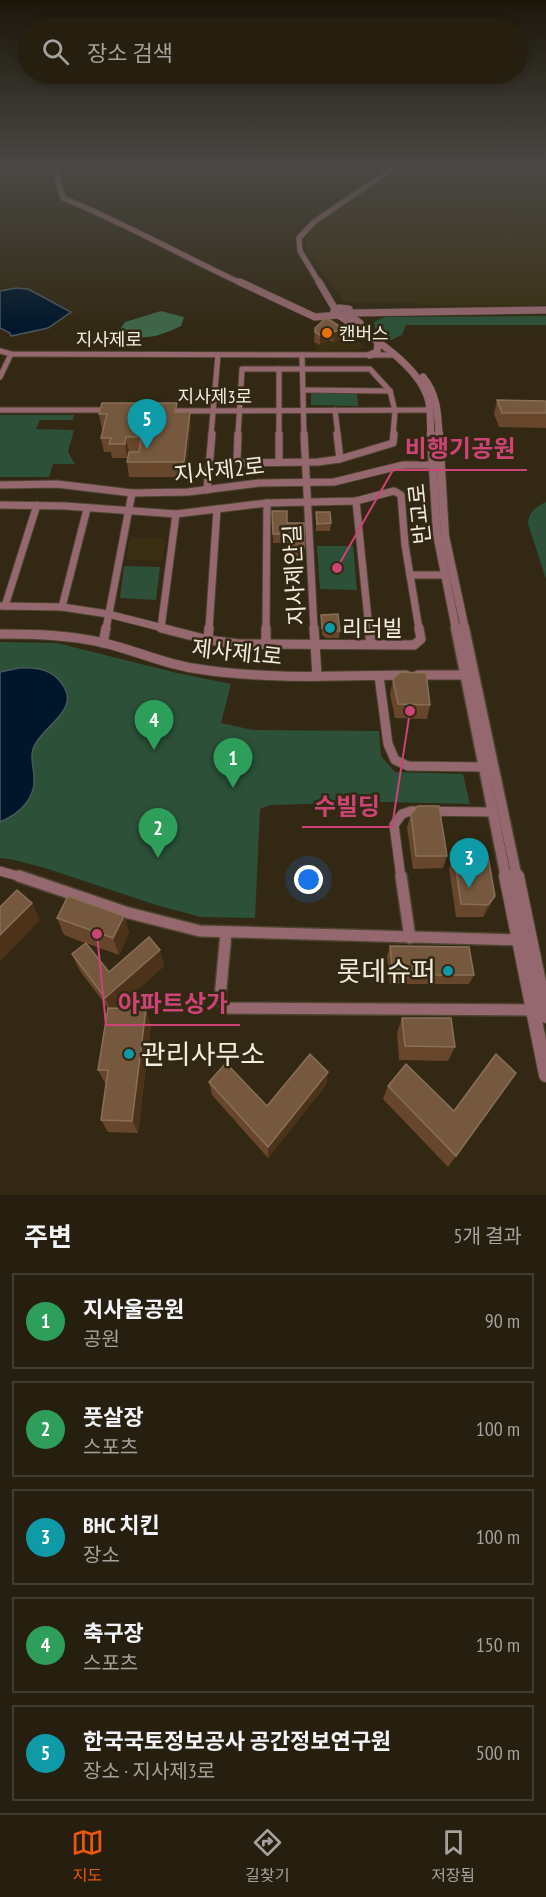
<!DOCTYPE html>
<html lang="ko">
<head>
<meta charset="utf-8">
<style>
  :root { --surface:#261e0e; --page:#322b1c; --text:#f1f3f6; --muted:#a4a29e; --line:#423c2e; --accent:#ea580c }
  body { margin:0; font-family:"PT Sans Narrow","Noto Sans KR",sans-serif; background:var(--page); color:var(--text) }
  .you { position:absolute; left:309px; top:880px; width:21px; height:21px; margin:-15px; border:4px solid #fff; border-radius:50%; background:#1a73e8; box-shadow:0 0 0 9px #1a73e833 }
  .badge { display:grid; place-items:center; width:39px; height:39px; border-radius:50%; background:var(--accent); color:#fff; font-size:20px; font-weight:700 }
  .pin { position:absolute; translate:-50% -50px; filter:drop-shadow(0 2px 3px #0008) }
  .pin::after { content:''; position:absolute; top:32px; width:21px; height:18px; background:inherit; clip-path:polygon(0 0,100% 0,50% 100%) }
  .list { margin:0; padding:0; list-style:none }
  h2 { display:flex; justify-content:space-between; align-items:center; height:78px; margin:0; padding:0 24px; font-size:26px }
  h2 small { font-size:20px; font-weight:400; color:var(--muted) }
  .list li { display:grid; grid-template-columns:39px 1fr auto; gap:18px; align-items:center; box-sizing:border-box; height:96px; margin:0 12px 12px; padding:0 12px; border:2px solid var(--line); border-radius:0px }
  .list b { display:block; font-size:22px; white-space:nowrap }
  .list p { margin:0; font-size:20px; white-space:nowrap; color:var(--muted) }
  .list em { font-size:20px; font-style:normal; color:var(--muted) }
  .icon { flex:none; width:33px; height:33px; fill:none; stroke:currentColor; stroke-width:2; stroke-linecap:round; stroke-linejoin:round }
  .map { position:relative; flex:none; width:546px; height:1195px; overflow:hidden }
  .search { position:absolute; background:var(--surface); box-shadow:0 3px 9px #0003; left:18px; right:18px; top:18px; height:66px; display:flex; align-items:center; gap:15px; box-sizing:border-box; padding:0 21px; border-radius:33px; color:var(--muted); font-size:22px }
  .sheet { height:618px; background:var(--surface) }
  nav { display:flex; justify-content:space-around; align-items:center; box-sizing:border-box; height:84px; border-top:2px solid var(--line); background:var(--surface); font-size:16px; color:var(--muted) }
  nav a { display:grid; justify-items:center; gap:3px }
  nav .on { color:var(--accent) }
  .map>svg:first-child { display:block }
  .built { fill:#3b2f13 }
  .green { fill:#2c5138 }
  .forest { fill:#3e6649 }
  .water { fill:#00172b; stroke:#495761; stroke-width:1.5 }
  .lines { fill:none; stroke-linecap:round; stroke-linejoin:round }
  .minor-far3-casing { stroke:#4d4430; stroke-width:7 }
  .minor-far2-casing { stroke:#4d4430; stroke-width:9 }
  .minor-far1-casing { stroke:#4d4430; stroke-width:11 }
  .minor-casing { stroke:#4d4430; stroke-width:14 }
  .tertiary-far4-casing { stroke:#4d4430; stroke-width:7 }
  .tertiary-far3-casing { stroke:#4d4430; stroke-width:8 }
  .tertiary-far2-casing { stroke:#4d4430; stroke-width:10 }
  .tertiary-far1-casing { stroke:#4d4430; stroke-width:13 }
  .tertiary-casing { stroke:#4d4430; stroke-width:16 }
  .minor-far3 { stroke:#94686e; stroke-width:5 }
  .minor-far2 { stroke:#94686e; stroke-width:7 }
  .minor-far1 { stroke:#94686e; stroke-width:9 }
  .minor { stroke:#94686e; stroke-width:11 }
  .tertiary-far4 { stroke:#94686e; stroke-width:5 }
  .tertiary-far3 { stroke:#94686e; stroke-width:7 }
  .tertiary-far2 { stroke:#94686e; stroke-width:8 }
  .tertiary-far1 { stroke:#94686e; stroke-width:10 }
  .tertiary { stroke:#94686e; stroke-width:14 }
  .wall { fill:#67462b }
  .shaded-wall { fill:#4b3219 }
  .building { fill:#76583e; stroke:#896f58; stroke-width:1.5 }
  .food-dot { fill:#e8710a; stroke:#322813; stroke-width:2 }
  .culture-dot { fill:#0f9aa8; stroke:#322813; stroke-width:2 }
  .labels { text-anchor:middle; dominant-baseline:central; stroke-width:5; stroke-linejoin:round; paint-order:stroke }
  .far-poi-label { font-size:18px; fill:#f3ede0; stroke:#322813; text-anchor:start }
  .far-street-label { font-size:18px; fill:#f3ede0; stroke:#322813 }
  .street-label { font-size:22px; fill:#f3ede0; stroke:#322813 }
  .poi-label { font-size:22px; fill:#f3ede0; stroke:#322813; text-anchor:start }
  .near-poi-label { font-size:27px; fill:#f3ede0; stroke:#322813; text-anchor:end }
  .leader { fill:none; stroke:#cc4376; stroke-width:2 }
  .callout-dot { fill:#cc4376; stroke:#322813; stroke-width:2 }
  .callout-label { font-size:24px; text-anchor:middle; font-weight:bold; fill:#cc4376; stroke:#322813; stroke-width:5; stroke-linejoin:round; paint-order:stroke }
</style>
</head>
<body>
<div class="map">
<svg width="546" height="1195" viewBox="0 0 546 1195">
  <rect width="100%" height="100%" fill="#322813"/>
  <g class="built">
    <polygon points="403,165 546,165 546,305 429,305 405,302 345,302 307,253 304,238 317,224"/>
    <polygon points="334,326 354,337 365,347 360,350 316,351 314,338 324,328"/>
    <polygon points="130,538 166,538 162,561 126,560"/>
  </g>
  <g class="green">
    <polygon points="546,316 546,325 406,325 402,335 389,341 375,328 374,322 384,317"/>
    <polygon points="314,393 357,394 358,406 311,405 311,395"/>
    <polygon points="0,415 74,415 73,420 40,420 36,429 74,430 68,452 75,464 53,464 49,477 0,477"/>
    <path d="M546 502V579L528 524C528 512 536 507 546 502Z"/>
    <polygon points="317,546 353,546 357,590 320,589"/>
    <polygon points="124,566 160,567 156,600 120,598"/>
    <polygon points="0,642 57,643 177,673 231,684 221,723 253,730 379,731 381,756 395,772 463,774 470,804 384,802 270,805 260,809 255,918 201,917 156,905 45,868 10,859 0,858"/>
  </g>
  <path class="forest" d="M161 311 184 317 181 326C160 336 141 343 119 331L125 322Z"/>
  <g class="water">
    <polygon points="16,288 28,289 71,312 48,328 11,336 10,333 0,328 0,291"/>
    <path d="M19 668C33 667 48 668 58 679 87 709 41 725 33 749 30 759 34 767 34 777 36 799 19 814 0 822V672Z"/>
  </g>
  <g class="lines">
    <g class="minor-far3-casing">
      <g id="minor-far3">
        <polyline points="0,351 11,354 393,355"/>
        <polyline points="302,355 304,435"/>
        <polyline points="279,369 279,435"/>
        <polyline points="0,377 11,354"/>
        <polyline points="304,390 390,391"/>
        <polyline points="390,391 395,411 393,435"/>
        <polyline points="0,410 109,410"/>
        <polyline points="335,410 338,435"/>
        <polyline points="169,411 430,410"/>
        <polyline points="211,435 218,355"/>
        <polyline points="238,435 242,369 370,369 390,391"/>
      </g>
    </g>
    <g class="minor-far2-casing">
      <g id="minor-far2">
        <polyline points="238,434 237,461 244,463 318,462 340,459 393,443 394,434"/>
        <polyline points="279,434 279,461"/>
        <polyline points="304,434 314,629"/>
        <polyline points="337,434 340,459"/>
        <polyline points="0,485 57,484 132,493 188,492 259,483 334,482 403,465 436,465"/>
        <polyline points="207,490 212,434"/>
        <polyline points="356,501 369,629"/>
        <polyline points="0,505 65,506 176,514 267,503 356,501 394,491 401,495 405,545 419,629"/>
        <polyline points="410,575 445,575"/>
        <polyline points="0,606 62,607 108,614 167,629"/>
        <polyline points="5,606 37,505"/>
        <polyline points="62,607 87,509"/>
        <polyline points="161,628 176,514"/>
        <polyline points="106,629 132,493"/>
        <polyline points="209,629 217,509"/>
        <polyline points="266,629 267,503"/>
      </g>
    </g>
    <g class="minor-far1-casing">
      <g id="minor-far1">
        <polyline points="161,628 208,640 239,644 414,645 421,639 419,628"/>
        <polyline points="314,628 317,676"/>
        <polyline points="369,628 371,644"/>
        <path d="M0 634C35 634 70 635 104 643 134 650 162 663 192 668 263 680 335 676 406 675"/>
        <polyline points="208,640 209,628"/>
        <polyline points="103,643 106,628"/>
        <polyline points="266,645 266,628"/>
        <polyline points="418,675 469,675"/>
        <polyline points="379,676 388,744 395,760 408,766 484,767"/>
        <polyline points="0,871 25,878"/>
        <polyline points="401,878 394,825 402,814 411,811 493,812"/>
      </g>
    </g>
    <g class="minor-casing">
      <g id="minor">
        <polyline points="19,876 125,912 200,931 522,940"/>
        <polyline points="401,876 410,938"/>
        <polyline points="226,933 220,998 226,1008 532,1010"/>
      </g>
    </g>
    <g class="tertiary-far4-casing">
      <g id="tertiary-far4">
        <path d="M59 165 57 178 63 198C125 223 182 256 243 284"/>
        <polyline points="320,284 300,251 299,238 314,222 398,165"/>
      </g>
    </g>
    <g class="tertiary-far3-casing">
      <g id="tertiary-far3">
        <polyline points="240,282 315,317 338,315"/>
        <polyline points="319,282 335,309"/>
        <polyline points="352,313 546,310"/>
        <polyline points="351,314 340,316 334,311 339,308 349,309 353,318 360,323"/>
        <path d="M340 316C368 335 422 366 429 403 431 413 430 425 431 435"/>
        <polyline points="370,355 377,352 378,343"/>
        <path d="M423 377C437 394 438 413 439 435"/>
      </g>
    </g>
    <g class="tertiary-far2-casing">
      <g id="tertiary-far2">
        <polyline points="431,434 437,534 456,629"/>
        <polyline points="439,434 445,536 465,629"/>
      </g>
    </g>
    <g class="tertiary-far1-casing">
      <g id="tertiary-far1">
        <polyline points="456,628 506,878"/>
        <polyline points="464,628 517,878"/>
      </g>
    </g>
    <g class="tertiary-casing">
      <g id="tertiary">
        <polyline points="506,876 546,1075"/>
        <polyline points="517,876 546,1016"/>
      </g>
    </g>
    <use href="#minor-far3" class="minor-far3"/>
    <use href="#minor-far2" class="minor-far2"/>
    <use href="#minor-far1" class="minor-far1"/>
    <use href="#minor" class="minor"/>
    <use href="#tertiary-far4" class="tertiary-far4"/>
    <use href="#tertiary-far3" class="tertiary-far3"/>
    <use href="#tertiary-far2" class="tertiary-far2"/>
    <use href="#tertiary-far1" class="tertiary-far1"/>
    <use href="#tertiary" class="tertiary"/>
  </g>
  <g class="wall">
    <polygon points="315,328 343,328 343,338 333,342 329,340 320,345 314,342"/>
    <polygon points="497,400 546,401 546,428 499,427 494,414"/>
    <polygon points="177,412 191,426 185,477 129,477 127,462 139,452 129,452 127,458 112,458 111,452 104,452 101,438 104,429 102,429 99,414"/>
    <polygon points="272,511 287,523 304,548 304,556 290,556 290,543 273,543"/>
    <polygon points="316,512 331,523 330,531 316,531"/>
    <polygon points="321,615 340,631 339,638 326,638 322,635"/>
    <polygon points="393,679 430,705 427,719 395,718 390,694"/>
    <polygon points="411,814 447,856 443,868 413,869 407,827"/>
    <polygon points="454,856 495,896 489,908 483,917 456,917 449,868"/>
    <polygon points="124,916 129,933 119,955 86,943 109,972 164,966 117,1008 151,1024 138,1133 108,1132 101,1120 106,1083 105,1083 98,1070 108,1008 80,971 72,954 85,943 64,935 57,918"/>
    <polygon points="390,946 474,975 469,984 390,984 387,956"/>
    <polygon points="402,1018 455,1047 448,1061 399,1060 397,1033"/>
    <polygon points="328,1072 326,1085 268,1158 212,1095 209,1082 267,1106"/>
    <polygon points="388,1086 454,1111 456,1156 448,1167 383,1099"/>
  </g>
  <g class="shaded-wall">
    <polygon points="343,328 343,338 333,342 334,332"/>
    <polygon points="330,330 329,340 320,345 320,335"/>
    <polygon points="190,412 191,426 185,477 184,462"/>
    <polygon points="126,437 129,452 127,458 125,444"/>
    <polygon points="495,896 489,908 483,917 488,905"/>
    <polygon points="32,903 40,920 0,962 0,935"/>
    <polygon points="124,916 129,933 119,955 113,938"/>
    <polygon points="160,950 164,966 112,1013 105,998"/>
    <polygon points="146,1009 151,1024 138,1133 132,1121"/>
    <polygon points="328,1072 326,1085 268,1158 268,1147"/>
  </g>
  <g class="building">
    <polygon points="326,318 343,328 334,332 330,330 320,335 315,332 315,328"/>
    <polygon points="497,400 546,401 546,413 502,413"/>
    <polygon points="102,403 177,403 175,412 190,412 184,462 127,462 129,452 139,452 141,437 126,437 125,444 109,444 111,438 101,438 107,414 99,414"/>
    <polygon points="272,511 287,511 287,523 304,523 304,548 290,547 290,534 273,534"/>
    <polygon points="316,512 330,512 331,523 317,524"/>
    <polygon points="338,614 340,631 326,630 322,628 321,615"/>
    <polygon points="400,672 426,673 430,705 398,704 393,679"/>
    <polygon points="418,806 439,806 447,856 416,856 411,814"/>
    <polygon points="454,856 488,856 495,896 488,905 461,904"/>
    <polygon points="17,890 32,903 0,935 0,907"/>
    <polygon points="68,896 124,916 113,938 57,918"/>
    <polygon points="149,937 160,950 105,998 72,954 86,943 109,972"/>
    <polygon points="390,946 469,947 474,975 393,975"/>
    <polygon points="108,1008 146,1009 132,1121 101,1120 108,1070 98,1070"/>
    <polygon points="402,1018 451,1018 455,1047 405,1046"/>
    <polygon points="310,1054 328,1072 268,1147 209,1082 226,1063 267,1106"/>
    <polygon points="496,1054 516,1073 456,1156 388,1086 406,1064 454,1111"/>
  </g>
  <linearGradient id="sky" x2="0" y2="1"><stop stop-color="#1c160a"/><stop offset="0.5" stop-color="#494844"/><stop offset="1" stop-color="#494844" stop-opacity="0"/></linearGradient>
  <rect width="546" height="332" fill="url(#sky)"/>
  <circle class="food-dot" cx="327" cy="333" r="6"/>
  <g class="culture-dot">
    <circle cx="330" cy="628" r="6"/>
    <circle cx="448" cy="971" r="6"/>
    <circle cx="129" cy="1054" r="6"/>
  </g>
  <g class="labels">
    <g class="far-poi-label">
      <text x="339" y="333">캔버스</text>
    </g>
    <g class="far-street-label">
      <text x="109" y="339">지사제로</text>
      <text x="215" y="396">지사제3로</text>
    </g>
    <g class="street-label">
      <text transform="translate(219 470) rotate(-6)">지사제2로</text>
      <text transform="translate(419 514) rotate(-96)">반교로</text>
      <text transform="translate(294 575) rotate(-93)">지사제안길</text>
      <text transform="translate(237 652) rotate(6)">제사제1로</text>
    </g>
    <g class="poi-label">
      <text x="342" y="628">리더빌</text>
    </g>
    <g class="near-poi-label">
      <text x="436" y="971">롯데슈퍼</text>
      <text x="141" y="1054" text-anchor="start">관리사무소</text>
    </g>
  </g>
  <path class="leader" d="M337 568L393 470H527M410 711L392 827H302M97 934L106 1025H240"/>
  <g class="callout-dot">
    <circle cx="337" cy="568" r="6"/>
    <circle cx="410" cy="711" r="6"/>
    <circle cx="97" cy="934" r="6"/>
  </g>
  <g class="callout-label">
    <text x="460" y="457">비행기공원</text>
    <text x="347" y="815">수빌딩</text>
    <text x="173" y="1012">아파트상가</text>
  </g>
</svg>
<div class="you"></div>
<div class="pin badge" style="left:233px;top:788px;background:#2e9e5b">1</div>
<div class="pin badge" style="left:158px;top:858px;background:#2e9e5b">2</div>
<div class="pin badge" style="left:469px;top:888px;background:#0f9aa8">3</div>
<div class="pin badge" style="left:154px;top:750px;background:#2e9e5b">4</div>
<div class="pin badge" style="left:147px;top:449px;background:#0f9aa8">5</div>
<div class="search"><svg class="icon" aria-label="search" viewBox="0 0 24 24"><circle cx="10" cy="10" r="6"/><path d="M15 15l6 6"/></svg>장소 검색</div>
</div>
<section class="sheet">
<h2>주변<small>5개 결과</small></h2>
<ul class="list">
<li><span class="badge" style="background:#2e9e5b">1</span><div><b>지사울공원</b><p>공원</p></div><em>90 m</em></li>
<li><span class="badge" style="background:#2e9e5b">2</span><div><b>풋살장</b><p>스포츠</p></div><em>100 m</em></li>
<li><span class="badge" style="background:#0f9aa8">3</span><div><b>BHC 치킨</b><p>장소</p></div><em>100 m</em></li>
<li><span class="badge" style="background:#2e9e5b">4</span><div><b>축구장</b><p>스포츠</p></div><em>150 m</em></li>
<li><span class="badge" style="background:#0f9aa8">5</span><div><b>한국국토정보공사 공간정보연구원</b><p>장소 · 지사제3로</p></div><em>500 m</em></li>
</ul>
</section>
<nav>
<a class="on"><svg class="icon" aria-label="map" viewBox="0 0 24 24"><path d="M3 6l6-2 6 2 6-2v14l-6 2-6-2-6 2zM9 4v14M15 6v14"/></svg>지도</a>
<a><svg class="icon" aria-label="directions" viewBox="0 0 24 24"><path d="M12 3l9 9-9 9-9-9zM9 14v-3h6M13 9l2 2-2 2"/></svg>길찾기</a>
<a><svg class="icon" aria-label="saved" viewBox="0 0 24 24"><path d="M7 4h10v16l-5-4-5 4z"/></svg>저장됨</a>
</nav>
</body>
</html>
